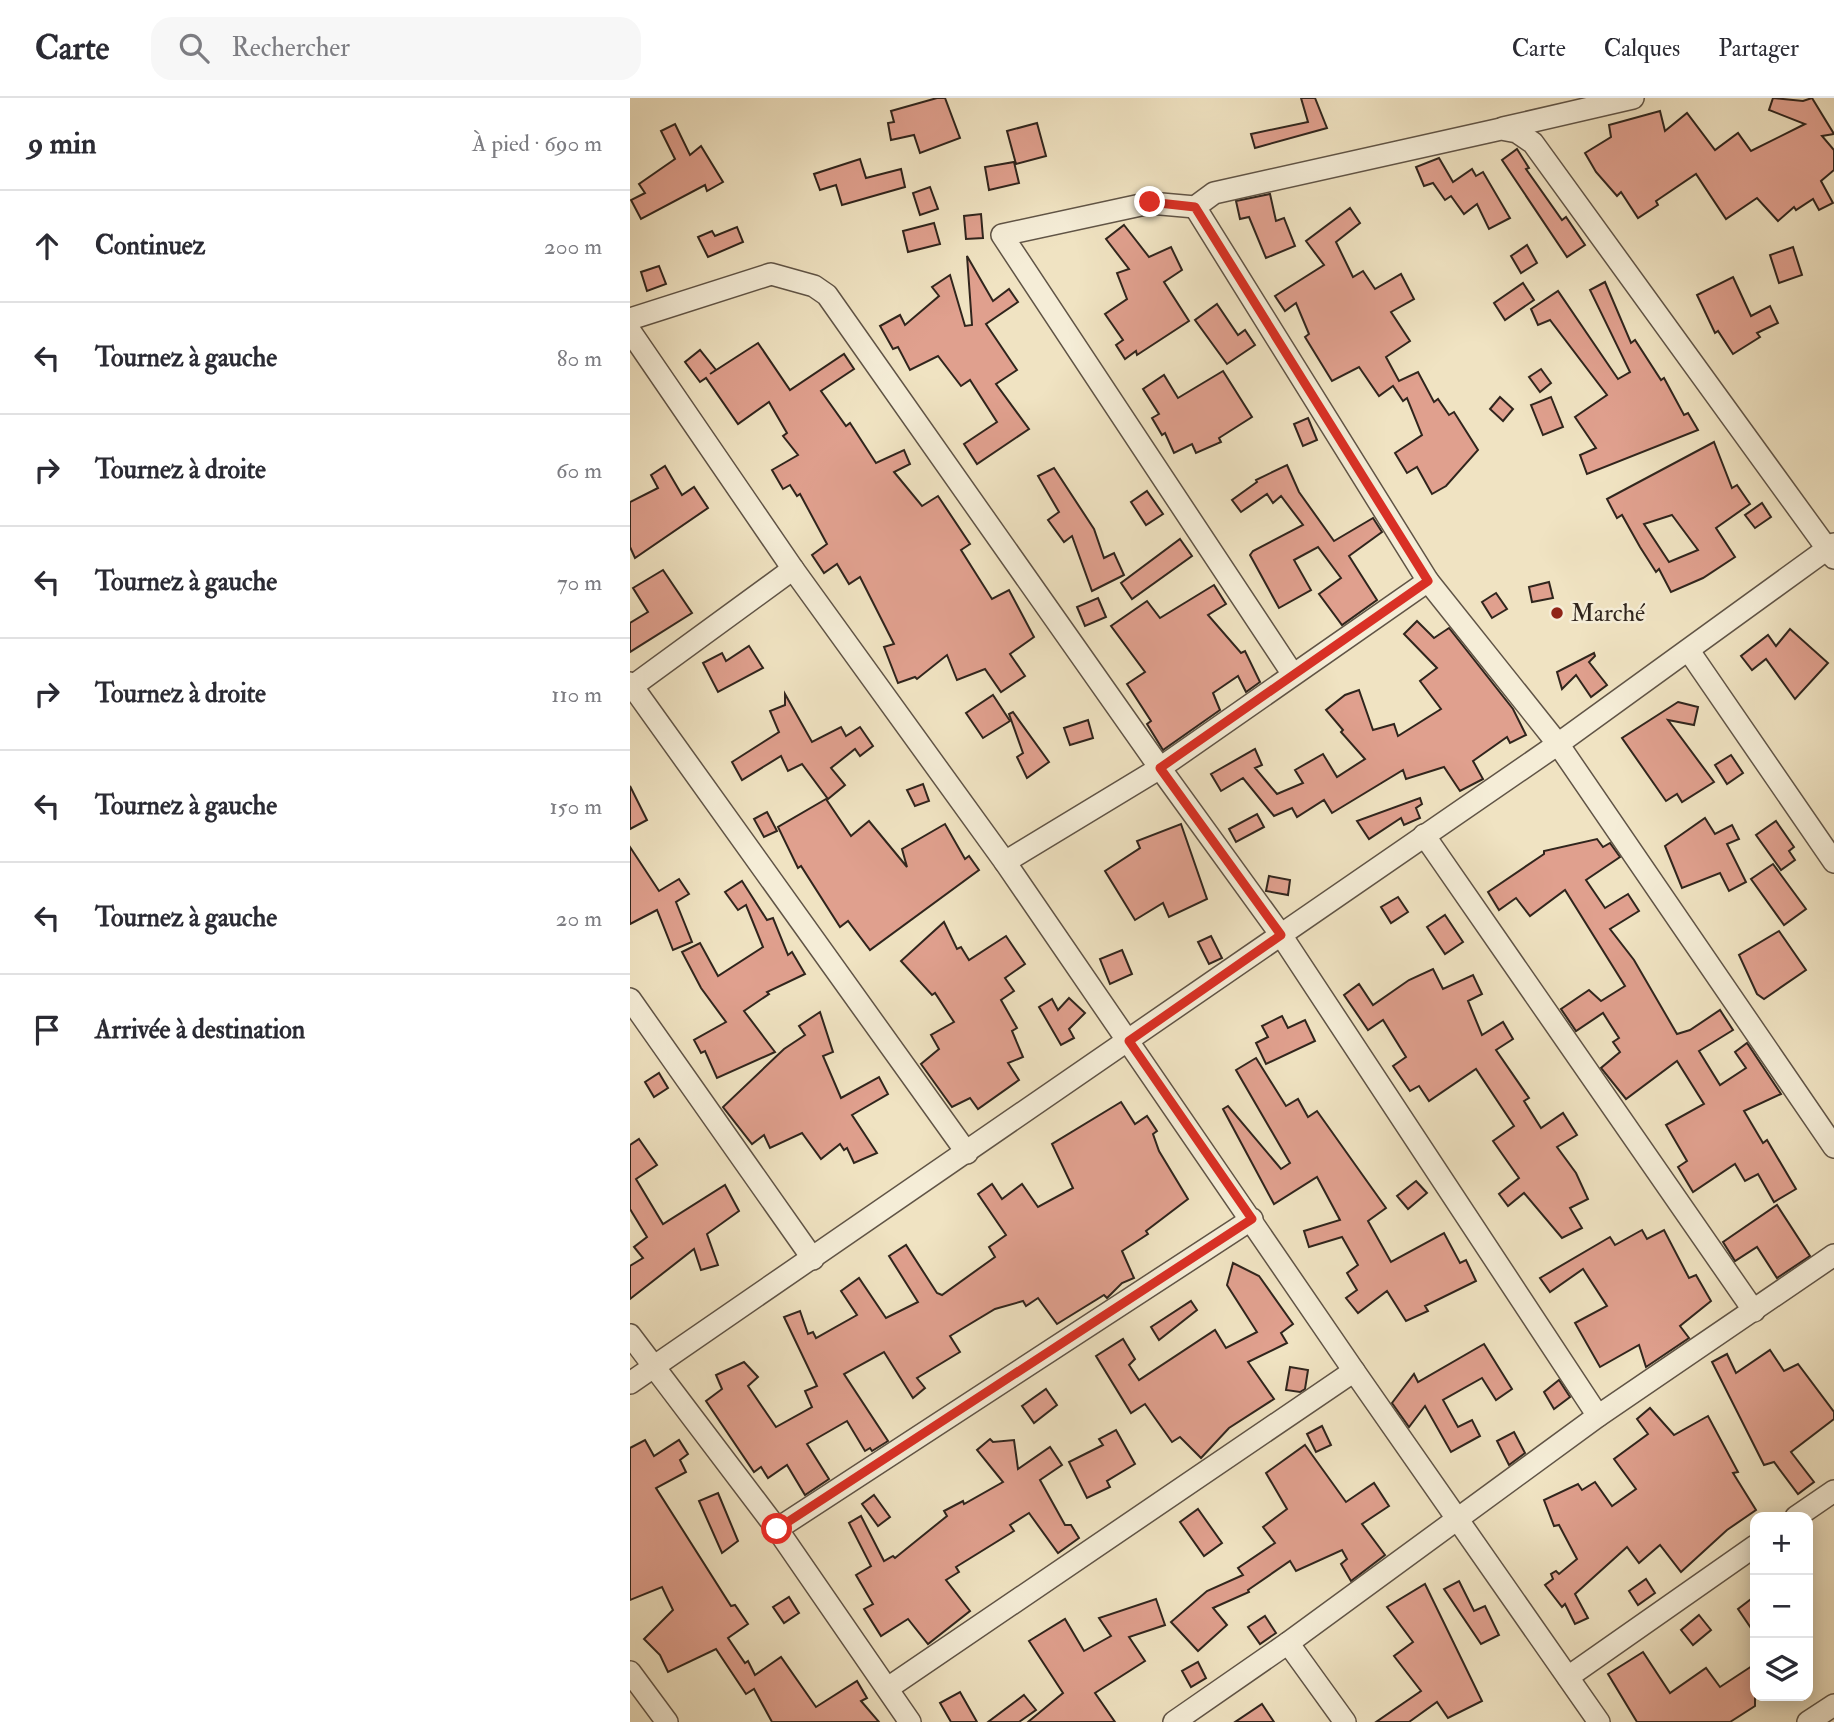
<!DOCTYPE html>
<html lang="fr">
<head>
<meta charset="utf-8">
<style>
  :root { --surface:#fff; --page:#f7f7f7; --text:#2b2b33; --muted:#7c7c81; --line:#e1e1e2 }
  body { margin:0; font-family:"IM FELL Double Pica",serif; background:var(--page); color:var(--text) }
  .controls { position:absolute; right:21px; bottom:21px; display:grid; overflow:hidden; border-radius:14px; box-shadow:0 4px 18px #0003 }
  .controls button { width:63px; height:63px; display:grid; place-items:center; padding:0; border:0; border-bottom:2px solid var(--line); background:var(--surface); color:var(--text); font:35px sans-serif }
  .stop { position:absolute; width:21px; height:21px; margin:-16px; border:5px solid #d93025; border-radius:50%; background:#fff }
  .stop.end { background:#d93025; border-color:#fff; box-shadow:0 2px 7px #0008 }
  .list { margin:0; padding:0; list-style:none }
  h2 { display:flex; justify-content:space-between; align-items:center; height:91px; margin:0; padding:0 28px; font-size:30px }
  h2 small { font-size:23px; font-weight:400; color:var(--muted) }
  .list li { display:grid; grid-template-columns:46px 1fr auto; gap:21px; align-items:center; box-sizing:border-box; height:112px; padding:0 28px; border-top:2px solid var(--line) }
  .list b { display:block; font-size:26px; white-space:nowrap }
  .list em { font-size:23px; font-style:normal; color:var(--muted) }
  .icon { flex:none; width:38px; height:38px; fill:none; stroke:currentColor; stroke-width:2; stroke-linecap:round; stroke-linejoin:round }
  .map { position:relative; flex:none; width:1204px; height:1624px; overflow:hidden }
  header { display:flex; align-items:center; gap:42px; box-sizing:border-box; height:98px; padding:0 35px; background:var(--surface); border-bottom:2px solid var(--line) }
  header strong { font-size:33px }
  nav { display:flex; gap:38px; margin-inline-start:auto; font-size:24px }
  .search { width:490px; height:63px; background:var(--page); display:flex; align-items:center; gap:18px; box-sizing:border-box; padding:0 24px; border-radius:21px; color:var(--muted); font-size:26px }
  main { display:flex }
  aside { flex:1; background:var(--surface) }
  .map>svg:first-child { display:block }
  .building { fill:#e0a08e; stroke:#30251d; stroke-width:2; fill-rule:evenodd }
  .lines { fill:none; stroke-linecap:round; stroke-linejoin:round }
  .street-casing { stroke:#605446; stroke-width:24 }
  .street { stroke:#f5edd7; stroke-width:21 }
  .route { stroke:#d93025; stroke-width:9 }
  .poi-dot { fill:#8f2418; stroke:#f5edd7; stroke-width:2.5 }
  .labels { text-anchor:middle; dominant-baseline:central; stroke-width:5; stroke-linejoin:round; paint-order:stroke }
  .poi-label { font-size:24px; fill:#30251d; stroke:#f5edd7; text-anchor:start }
</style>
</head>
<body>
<header>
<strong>Carte</strong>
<div class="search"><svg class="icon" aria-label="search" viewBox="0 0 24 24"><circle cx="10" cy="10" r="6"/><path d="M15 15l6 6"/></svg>Rechercher</div>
<nav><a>Carte</a><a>Calques</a><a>Partager</a></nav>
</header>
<main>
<aside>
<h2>9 min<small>À pied · 690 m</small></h2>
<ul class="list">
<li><svg class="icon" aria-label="ahead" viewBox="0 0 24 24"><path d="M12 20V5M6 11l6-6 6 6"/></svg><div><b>Continuez</b></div><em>200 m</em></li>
<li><svg class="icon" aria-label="left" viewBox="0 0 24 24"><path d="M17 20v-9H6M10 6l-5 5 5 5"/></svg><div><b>Tournez à gauche</b></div><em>80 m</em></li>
<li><svg class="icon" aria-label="right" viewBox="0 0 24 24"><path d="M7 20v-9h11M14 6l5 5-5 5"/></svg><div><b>Tournez à droite</b></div><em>60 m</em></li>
<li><svg class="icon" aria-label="left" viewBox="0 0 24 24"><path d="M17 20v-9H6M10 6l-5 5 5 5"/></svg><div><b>Tournez à gauche</b></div><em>70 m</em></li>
<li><svg class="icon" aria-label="right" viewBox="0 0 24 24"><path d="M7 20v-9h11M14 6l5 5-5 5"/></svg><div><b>Tournez à droite</b></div><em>110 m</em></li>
<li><svg class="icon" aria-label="left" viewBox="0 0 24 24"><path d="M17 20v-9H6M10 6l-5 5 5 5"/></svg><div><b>Tournez à gauche</b></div><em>150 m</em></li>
<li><svg class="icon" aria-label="left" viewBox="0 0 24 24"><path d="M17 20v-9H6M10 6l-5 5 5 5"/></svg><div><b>Tournez à gauche</b></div><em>20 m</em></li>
<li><svg class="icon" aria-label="arrive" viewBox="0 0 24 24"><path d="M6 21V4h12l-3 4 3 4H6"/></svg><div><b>Arrivée à destination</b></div></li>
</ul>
</aside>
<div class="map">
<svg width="1204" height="1624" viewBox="0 0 1204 1624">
  <rect width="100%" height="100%" fill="#f0e3c2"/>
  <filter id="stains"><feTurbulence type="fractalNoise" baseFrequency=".00286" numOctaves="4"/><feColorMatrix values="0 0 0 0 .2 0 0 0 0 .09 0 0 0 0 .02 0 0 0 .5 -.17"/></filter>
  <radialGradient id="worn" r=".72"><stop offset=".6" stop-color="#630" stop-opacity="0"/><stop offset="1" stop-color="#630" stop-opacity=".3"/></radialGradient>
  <g class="building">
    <polygon points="307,0 315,0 330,40 290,55 284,37 261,42 258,25 264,24 261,13"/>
    <polygon points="671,0 685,0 697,30 625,50 621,36 678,24"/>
    <polygon points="1143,0 1173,3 1182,0 1204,36 1192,38 1204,52 1204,72 1191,83 1203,105 1189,112 1183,101 1166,112 1164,109 1148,123 1127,100 1096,121 1066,76 1026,103 1028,107 1008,120 991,94 987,98 966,74 955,55 981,39 979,27 1030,13 1035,33 1057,15 1085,52 1108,35 1121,53 1175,26 1139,12"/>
    <polygon points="407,25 416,58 386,66 377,33"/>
    <polygon points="45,26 60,57 71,48 93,84 77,93 75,87 11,121 1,102 15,95 9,86 45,61 31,33"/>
    <polygon points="887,51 899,70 896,71 932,122 936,119 955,147 937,159 872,62"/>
    <polygon points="809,60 823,84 842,71 846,78 853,74 880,120 859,131 847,106 834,116 821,98 815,102 803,85 794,88 786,69"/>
    <polygon points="230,61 236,80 271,71 275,89 212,107 206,87 190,92 184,76"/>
    <polygon points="384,64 389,85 359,92 355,69"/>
    <polygon points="300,89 308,111 290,117 283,95"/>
    <polygon points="640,96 646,123 654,120 665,148 636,160 619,119 610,121 606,103"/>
    <polygon points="720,110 730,125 706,144 723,179 733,173 745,191 771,176 784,201 761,214 780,243 756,259 769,283 788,274 804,304 808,301 819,317 824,314 848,352 816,388 802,396 787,369 777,375 765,355 792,337 777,300 773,303 763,288 749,298 729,269 702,283 675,239 679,236 666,205 655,213 645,198 694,167 676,143"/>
    <polygon points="351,116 353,140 336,141 334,118"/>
    <polygon points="304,125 310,146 278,154 273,133"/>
    <polygon points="494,127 519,159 541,149 552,172 534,184 559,223 507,257 506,253 495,261 486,247 493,242 475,216 497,201 487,175 499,171 476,141"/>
    <polygon points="107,129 113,144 78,159 68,139 82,133 85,138"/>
    <polygon points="897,147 907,165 891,175 881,158"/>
    <polygon points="1163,149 1172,177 1149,185 1140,157"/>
    <polygon points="337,158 363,203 379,191 388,204 356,226 387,272 366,286 399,331 347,366 334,346 367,324 340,282 331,288 308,258 280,272 268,249 263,251 250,228 270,217 275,227 309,198 302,189 320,177 335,228 342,227"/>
    <polygon points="29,168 36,186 17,193 11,174"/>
    <polygon points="1103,179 1121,218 1140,208 1148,225 1127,235 1130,239 1103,256 1088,233 1085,235 1067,197"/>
    <polygon points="975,184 1001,245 1005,242 1031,282 1034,280 1054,317 1058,315 1068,332 957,376 950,357 966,350 945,319 977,297 920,222 908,227 901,211 928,193 988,281 1000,274 960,192"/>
    <polygon points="893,185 904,202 875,222 864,205"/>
    <polygon points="587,206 608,237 615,232 625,247 597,266 565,222"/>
    <polygon points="128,245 160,292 214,256 224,271 191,293 216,328 220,325 246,365 274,352 280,366 264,374 292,408 308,398 340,446 331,452 362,501 379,492 404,539 380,556 395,578 371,594 355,571 327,582 317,557 287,581 285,579 268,585 254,549 264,546 230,479 219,486 207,466 194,475 182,457 197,446 170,396 167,398 160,387 153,391 142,372 168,357 153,338 157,335 139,304 108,326 76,280 70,284 55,264 70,252 86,272 80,276"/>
    <polygon points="911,271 921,285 910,294 899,279"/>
    <polygon points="593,273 622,319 589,340 591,344 566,355 562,346 544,355 535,335 532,337 522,320 529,316 513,291 534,277 548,300"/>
    <polygon points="870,299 883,311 873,323 860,311"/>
    <polygon points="921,299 933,329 913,337 901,307"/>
    <polygon points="678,320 687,342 673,348 664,326"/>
    <path d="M1084 344 1102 390 1107 387 1120 406 1086 430 1105 459 1073 480 1041 494 1029 471 1026 474 1010 449 992 417 987 420 977 401ZM1042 417 1068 452 1039 464 1014 426Z"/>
    <polygon points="657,367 669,394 704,443 743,420 752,434 719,458 747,502 712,527 689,496 711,480 688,449 664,462 681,492 649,510 620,457 623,453 673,427 651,398 643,405 637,396 611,414 602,402 627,384 626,382"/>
    <polygon points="35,368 52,397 64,389 78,410 5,460 0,449 0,404 28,390 21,377"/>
    <polygon points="424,370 464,431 474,460 484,455 494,477 462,493 442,438 434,444 418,422 429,414 408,378"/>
    <polygon points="517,393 533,416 516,427 501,404"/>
    <polygon points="1132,405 1141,419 1125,430 1115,417"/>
    <polygon points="550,441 562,458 502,501 491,485"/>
    <polygon points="33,472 62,515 0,554 0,525 18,514 3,490"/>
    <polygon points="919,484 923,500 902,504 899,489"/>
    <polygon points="584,487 596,506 578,517 611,555 615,553 630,584 616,594 608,578 583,595 590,612 533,652 517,626 521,623 497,586 515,574 481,528 517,503 530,520"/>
    <polygon points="866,495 877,511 862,520 852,504"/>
    <polygon points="468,500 476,519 455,528 447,509"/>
    <polygon points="787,523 804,540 819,530 883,611 896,637 880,645 877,639 843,663 853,681 830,693 814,669 776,681 773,672 702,715 694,702 667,719 662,710 644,718 613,680 591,693 581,676 625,651 632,667 625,670 647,696 673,685 665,672 693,656 707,679 735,661 711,634 713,632 696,612 715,597 729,592 743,632 764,626 768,638 811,611 790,583 807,570 774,536"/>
    <polygon points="1160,531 1198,565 1165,601 1136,561 1122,572 1111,558 1138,537 1146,548"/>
    <polygon points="119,548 133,570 88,594 73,565 92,555 96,563"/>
    <polygon points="964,555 965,558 959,564 977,587 961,599 946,577 932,591 927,574"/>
    <polygon points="155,596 182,644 211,629 216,638 230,629 243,648 230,658 225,651 201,670 215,687 198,701 172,666 158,673 151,658 112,682 102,664 149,634 140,613 155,607"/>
    <polygon points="363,597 380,623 353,640 336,615"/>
    <polygon points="1048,604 1068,609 1064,627 1038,622 1084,684 1052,704 1047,696 1036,703 992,640"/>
    <polygon points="383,614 419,664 397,680 387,659 393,655 379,616"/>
    <polygon points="458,622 463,640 440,647 434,630"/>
    <polygon points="1101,657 1113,675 1097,686 1085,667"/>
    <polygon points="293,686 299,703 285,708 277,692"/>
    <polygon points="0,688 17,722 0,731"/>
    <polygon points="790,700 792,706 786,710 790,720 774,727 771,720 739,741 727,723"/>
    <polygon points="196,701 221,738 239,723 277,769 272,751 315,726 335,761 339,758 349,772 240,852 218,823 210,829 171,768 168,770 148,729"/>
    <polygon points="137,714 147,733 134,739 124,721"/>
    <polygon points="627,716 634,729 606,744 599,731"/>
    <polygon points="1075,720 1085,736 1102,727 1109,741 1097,746 1116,784 1099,793 1090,775 1052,790 1035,748"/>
    <polygon points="1146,723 1164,749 1159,753 1165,762 1151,772 1126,737"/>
    <polygon points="551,726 577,801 539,819 533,805 505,822 475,773 510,750 507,743"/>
    <polygon points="967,741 973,749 980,745 990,759 956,782 975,810 998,796 1009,813 980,831 1004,862 1047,936 1060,932 1090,912 1103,932 1069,953 1090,987 1116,970 1105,954 1117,945 1151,996 1114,1013 1133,1045 1137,1042 1166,1091 1144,1104 1128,1076 1115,1083 1105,1066 1063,1094 1048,1069 1057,1063 1036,1027 1074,1006 1047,963 996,1001 971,970 990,954 983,944 989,940 973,915 946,933 931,911 959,892 971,903 995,888 935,792 900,818 886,800 869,812 858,794 914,756 914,753"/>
    <polygon points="0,749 29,793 49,781 59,796 46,804 62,844 43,852 27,812 0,826"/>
    <polygon points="1143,766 1176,811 1154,827 1121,781"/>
    <polygon points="639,778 660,782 658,797 636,793"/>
    <polygon points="112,783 137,822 143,820 158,857 162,854 175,876 137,894 139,896 114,913 145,954 87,980 75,953 71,955 64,942 96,924 71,890 52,854 70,845 88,878 133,849 116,807 108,812 95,794"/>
    <polygon points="768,799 778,814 761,825 751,809"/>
    <polygon points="815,817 833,844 815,856 797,829"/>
    <polygon points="314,824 327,851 331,849 339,862 376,838 395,866 375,880 384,893 371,902 387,930 382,933 393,959 378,965 389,982 348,1011 340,1000 322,1009 291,966 309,951 301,937 324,924 305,895 302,897 271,863"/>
    <polygon points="1149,833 1176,872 1134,901 1127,896 1109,857"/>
    <polygon points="581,838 592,860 579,866 568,844"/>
    <polygon points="492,852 502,876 480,886 470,861"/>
    <polygon points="803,871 813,891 843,877 852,896 838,903 852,937 873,924 883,941 866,952 899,1000 894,1003 911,1030 933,1015 947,1037 927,1049 946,1075 958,1101 940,1110 952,1130 932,1140 894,1095 878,1108 869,1096 889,1080 863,1043 884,1028 846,971 799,1003 789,988 780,993 763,968 776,959 753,922 738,932 714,897 729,886 743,907 779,882"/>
    <polygon points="439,900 455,915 439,931 444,940 431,947 409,909 422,901 428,912"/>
    <polygon points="190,914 203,954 193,958 211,1000 249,979 258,996 222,1017 247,1055 224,1065 217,1050 214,1052 210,1046 191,1061 172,1035 140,1050 134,1037 122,1046 93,1009 154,951 175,937 169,928"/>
    <polygon points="652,918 658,930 675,922 685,943 636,966 626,945 638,939 632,928"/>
    <polygon points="626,960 656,1008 668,1001 678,1019 687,1013 756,1110 738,1123 761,1164 814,1135 830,1165 836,1162 846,1183 795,1208 798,1213 776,1223 757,1193 728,1215 716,1200 727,1192 717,1175 728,1167 712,1139 679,1149 674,1133 710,1122 687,1079 644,1106 593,1011 598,1008 651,1071 660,1065 606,972"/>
    <polygon points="29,975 38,990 24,999 15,984"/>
    <polygon points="491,1004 505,1026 517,1018 527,1033 523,1036 529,1053 558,1101 516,1133 518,1136 492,1153 504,1180 492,1185 477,1200 474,1197 427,1226 408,1200 396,1208 393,1203 365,1211 320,1238 330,1254 287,1280 295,1290 283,1300 254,1254 214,1276 258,1343 242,1353 240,1350 235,1353 217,1323 177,1346 199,1381 175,1397 157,1367 138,1380 131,1369 124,1374 76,1303 92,1291 86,1277 114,1264 128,1279 118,1288 146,1329 182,1309 175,1293 187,1288 154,1219 170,1213 178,1236 183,1234 186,1240 227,1217 211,1193 229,1180 256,1220 288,1204 259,1158 276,1147 307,1195 312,1197 365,1159 359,1149 376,1137 348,1096 362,1086 372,1101 392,1086 408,1109 443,1090 422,1046"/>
    <polygon points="9,1041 27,1067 6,1081 33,1126 95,1087 109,1113 77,1136 88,1167 71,1172 64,1151 0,1201 0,1168 13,1160 4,1149 17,1139 0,1111 0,1047"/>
    <polygon points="786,1083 797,1095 778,1111 767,1098"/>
    <polygon points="1147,1107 1180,1158 1147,1180 1127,1149 1105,1163 1093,1144"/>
    <polygon points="1012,1132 1017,1141 1034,1132 1059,1180 1066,1177 1081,1203 1050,1228 1059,1240 1016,1269 1009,1247 970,1269 945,1225 977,1208 953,1171 920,1194 910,1180 980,1139 985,1147"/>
    <polygon points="603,1165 629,1178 663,1226 651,1235 657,1245 618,1264 644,1301 599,1330 571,1360 550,1339 542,1344 515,1306 501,1315 466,1258 493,1241 505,1261 499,1267 509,1282 585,1232 596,1250 627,1234 597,1187"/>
    <polygon points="561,1203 567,1212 529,1242 521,1229"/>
    <polygon points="854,1246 882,1291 866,1302 852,1280 813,1302 828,1329 842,1322 850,1338 821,1354 795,1308 779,1329 762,1305 784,1276 788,1284"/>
    <polygon points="1140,1252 1154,1273 1168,1266 1204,1314 1204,1321 1161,1354 1184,1384 1168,1396 1144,1364 1134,1367 1082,1264 1097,1256 1106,1275"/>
    <polygon points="660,1269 678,1272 675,1291 670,1294 656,1292"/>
    <polygon points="929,1282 940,1299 924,1311 914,1294"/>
    <polygon points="416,1291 427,1307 404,1325 392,1308"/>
    <polygon points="1020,1310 1044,1337 1078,1318 1108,1374 1103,1375 1126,1412 1097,1432 1051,1474 1030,1447 1009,1465 997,1449 945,1496 958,1520 945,1526 935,1506 932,1509 915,1487 923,1481 921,1476 926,1473 929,1476 947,1461 929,1427 924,1428 914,1402 948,1386 952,1392 965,1384 982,1408 1006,1391 984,1361 1018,1336 1007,1321"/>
    <polygon points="692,1328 701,1347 686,1354 677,1336"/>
    <polygon points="486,1332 505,1366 477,1383 480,1389 457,1400 439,1364 473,1347 469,1341"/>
    <polygon points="884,1334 895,1355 879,1367 867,1343"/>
    <polygon points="360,1341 363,1344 384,1342 388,1371 420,1349 432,1367 410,1382 435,1427 441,1427 449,1440 428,1455 399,1415 380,1427 384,1433 326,1469 329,1474 316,1482 340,1513 298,1546 278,1521 251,1538 234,1511 243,1506 226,1477 241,1468 219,1425 231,1418 254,1463 263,1458 265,1460 317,1418 314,1413 333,1403 334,1406 373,1384 347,1352"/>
    <polygon points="15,1342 24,1358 49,1342 58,1356 50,1362 56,1374 26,1390 101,1508 105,1507 118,1526 98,1540 115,1565 118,1563 125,1577 151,1559 186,1609 227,1583 237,1600 231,1603 249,1624 142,1624 124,1591 116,1596 86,1551 38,1574 30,1557 14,1541 43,1512 32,1489 0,1502 0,1350"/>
    <polygon points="675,1347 716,1404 744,1385 759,1408 732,1426 755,1457 721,1483 711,1466 717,1461 712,1452 666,1473 660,1463 618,1492 619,1494 583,1510 597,1527 568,1553 541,1524 577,1493 613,1477 608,1470 645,1445 633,1429 657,1411 636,1375"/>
    <polygon points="88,1395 108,1443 92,1455 69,1403"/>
    <polygon points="244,1397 260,1419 248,1428 232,1406"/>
    <polygon points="568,1411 592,1445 574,1458 550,1424"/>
    <polygon points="1016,1481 1025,1495 1008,1507 999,1493"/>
    <polygon points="829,1483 844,1513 855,1508 869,1537 851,1546 814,1491"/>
    <polygon points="795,1486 852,1603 818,1620 807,1604 779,1624 746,1624 791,1593 764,1558 783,1544 757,1509"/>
    <polygon points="1125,1498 1125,1536 1108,1511"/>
    <polygon points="159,1499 169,1515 154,1525 143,1509"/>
    <polygon points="526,1501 535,1527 499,1539 515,1563 465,1595 485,1624 398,1624 433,1595 399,1543 435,1521 454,1553 481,1538 469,1520"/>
    <polygon points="1069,1517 1081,1532 1063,1547 1051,1532"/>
    <polygon points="635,1518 646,1535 630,1546 618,1529"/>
    <polygon points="1013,1554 1040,1595 1076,1570 1090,1589 1125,1566 1125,1608 1100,1624 1007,1624 978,1576"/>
    <polygon points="568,1564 576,1580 561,1589 552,1573"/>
    <polygon points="330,1594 347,1624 321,1624 310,1605"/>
    <polygon points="394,1597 406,1612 389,1624 358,1624"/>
    <polygon points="632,1606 644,1624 605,1624"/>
  </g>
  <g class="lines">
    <g class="street-casing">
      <g id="street">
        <polyline points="873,30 1003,0"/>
        <polyline points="565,109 798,483 928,646 1204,1049"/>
        <polyline points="0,221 141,176 184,188 197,197 530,670 651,837 968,1318"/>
        <polyline points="0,233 163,471 375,764 724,1273 969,1624"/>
        <polyline points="1059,553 1204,764"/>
        <polyline points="662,575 372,137 520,105 565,109 584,95 871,31 887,34 903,45 1204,460"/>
        <polyline points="0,585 337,1055"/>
        <polyline points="0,590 163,471"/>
        <polyline points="794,737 1124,1213"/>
        <polyline points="375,764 530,670 798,483"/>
        <polyline points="0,901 183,1161"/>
        <polyline points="0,1237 147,1431 280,1624"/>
        <polyline points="0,1285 928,646 1204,446"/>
        <polyline points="1166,1419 1204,1393"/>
        <polyline points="147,1431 622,1121"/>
        <polyline points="658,1545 715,1624"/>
        <polyline points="0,1574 37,1624"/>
        <polyline points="938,1579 1125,1448"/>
        <polyline points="258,1590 724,1273"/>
        <polyline points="544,1624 658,1545 968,1318 1204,1157"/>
        <polyline points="1178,1624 1204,1607"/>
      </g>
    </g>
    <use href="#street" class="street"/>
  </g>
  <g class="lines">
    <polyline class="route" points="147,1431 622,1121 499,943 651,837 530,670 798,483 565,109 520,104"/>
  </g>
  <circle class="poi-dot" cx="927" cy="515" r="7"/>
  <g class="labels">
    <g class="poi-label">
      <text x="941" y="515">Marché</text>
    </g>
  </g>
  <rect width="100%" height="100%" filter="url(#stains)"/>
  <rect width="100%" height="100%" fill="url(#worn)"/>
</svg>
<div class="controls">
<button>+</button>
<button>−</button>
<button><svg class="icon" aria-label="layers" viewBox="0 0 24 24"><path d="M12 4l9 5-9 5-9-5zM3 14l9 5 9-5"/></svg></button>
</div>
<div class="stop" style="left:147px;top:1431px"></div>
<div class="stop end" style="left:520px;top:104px"></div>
</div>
</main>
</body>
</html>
